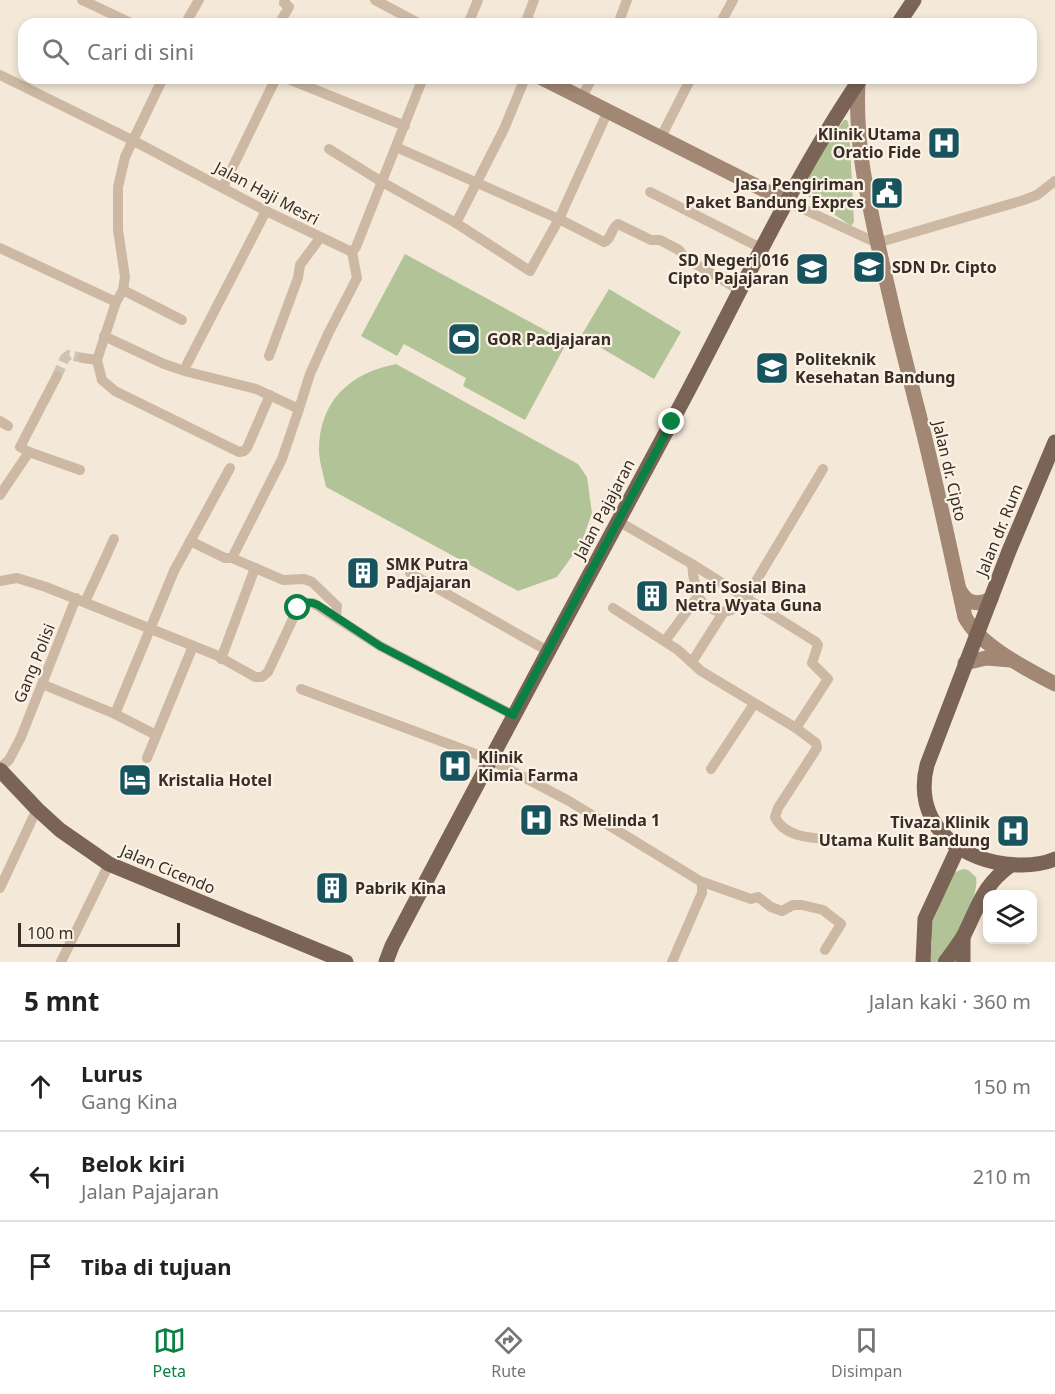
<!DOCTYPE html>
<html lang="id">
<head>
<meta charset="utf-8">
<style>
  :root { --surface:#fff; --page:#f6f6f6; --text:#222; --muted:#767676; --line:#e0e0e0; --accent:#0b8043 }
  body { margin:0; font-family:"Noto Sans",sans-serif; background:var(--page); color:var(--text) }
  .controls { position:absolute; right:18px; bottom:18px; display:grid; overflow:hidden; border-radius:12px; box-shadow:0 3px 9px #0003 }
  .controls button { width:54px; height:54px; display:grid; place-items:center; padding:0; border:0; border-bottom:2px solid var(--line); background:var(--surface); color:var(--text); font:30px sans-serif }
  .scale { position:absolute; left:18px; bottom:15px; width:162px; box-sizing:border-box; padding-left:6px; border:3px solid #372c26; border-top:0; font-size:16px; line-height:21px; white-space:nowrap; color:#372c26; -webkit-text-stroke:4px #fbf2e5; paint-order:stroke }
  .stop { position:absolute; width:18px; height:18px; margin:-14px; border:4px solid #0b8043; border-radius:50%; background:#fff }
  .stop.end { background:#0b8043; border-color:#fff; box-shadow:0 2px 6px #0008 }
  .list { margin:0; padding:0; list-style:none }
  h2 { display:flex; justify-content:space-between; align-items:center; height:78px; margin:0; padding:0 24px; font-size:26px }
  h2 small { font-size:20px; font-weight:400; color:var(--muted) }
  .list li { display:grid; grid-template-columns:39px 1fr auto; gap:18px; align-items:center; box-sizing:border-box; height:90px; padding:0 24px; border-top:2px solid var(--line) }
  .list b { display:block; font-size:22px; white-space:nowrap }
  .list p { margin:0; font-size:20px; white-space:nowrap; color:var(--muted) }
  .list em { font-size:20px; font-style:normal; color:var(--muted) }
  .icon { flex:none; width:33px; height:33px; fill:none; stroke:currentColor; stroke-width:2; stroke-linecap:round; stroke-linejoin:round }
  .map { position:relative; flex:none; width:1055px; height:962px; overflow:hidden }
  .search { position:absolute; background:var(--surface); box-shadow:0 3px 9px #0003; left:18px; right:18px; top:18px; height:66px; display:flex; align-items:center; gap:15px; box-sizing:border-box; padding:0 21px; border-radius:18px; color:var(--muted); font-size:22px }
  .sheet { height:348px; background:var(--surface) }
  nav { display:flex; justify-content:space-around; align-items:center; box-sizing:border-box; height:84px; border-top:2px solid var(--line); background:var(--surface); font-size:16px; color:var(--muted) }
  nav a { display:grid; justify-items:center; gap:3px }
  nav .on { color:var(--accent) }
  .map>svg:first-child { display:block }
  .green { fill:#b2c497 }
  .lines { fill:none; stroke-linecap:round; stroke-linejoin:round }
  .street-tunnel { stroke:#cec3b4; stroke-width:10; stroke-dasharray:10 5; stroke-linecap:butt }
  .street { stroke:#cdb9a3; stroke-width:10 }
  .secondary { stroke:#a18774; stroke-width:15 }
  .primary { stroke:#7b6455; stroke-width:15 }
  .route { stroke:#0b8043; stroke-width:8 }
  .labels { text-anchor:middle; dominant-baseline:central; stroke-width:4.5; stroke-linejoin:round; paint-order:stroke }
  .poi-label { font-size:16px; font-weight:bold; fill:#372c26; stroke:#fbf2e5; text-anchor:start }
  .street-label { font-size:16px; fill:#372c26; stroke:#fbf2e5 }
</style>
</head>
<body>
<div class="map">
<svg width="1055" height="962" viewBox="0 0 1055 962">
  <rect width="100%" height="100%" fill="#f4e9d8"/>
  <g class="green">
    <path d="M844 120H847L849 126 854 222 851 226 809 197C798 178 832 137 844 120Z"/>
    <polygon points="405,254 567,342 525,420 463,386 466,378 404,344 397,356 361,336"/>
    <polygon points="609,289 681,332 654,379 581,336"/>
    <path d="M396 364 578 464 587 477 592 513 581 544 557 577 518 591 326 487C324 476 319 462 319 450 319 401 350 373 396 364Z"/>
    <path d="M963 869 968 870 976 877C979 890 966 920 959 931 952 942 943 951 936 962H929L932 943 931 925 953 873Z"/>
  </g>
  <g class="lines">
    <polyline class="street-tunnel" points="57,376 65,358 69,355 83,358"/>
    <g class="street">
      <polyline points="82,0 133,24"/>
      <polyline points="375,0 420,24"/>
      <polyline points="185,24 199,0"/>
      <polyline points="279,24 289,7 284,3 285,0"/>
      <polyline points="468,24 478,0"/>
      <polyline points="525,24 534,0"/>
      <polyline points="618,24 627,0"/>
      <polyline points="720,24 733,0"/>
      <polyline points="0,75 134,141 266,211 352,252"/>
      <polyline points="163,78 125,157 118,187 118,230 125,277 123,290 116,302 97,360 102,380 115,391 239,452 244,451 247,448 270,395"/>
      <polyline points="286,78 405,126"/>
      <polyline points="582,97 592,78"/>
      <polyline points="661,137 691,78"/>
      <path d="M396 147 559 219 604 242C611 240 611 228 618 224L651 240H660L679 250 684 257 741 291"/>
      <polyline points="329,149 382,182 456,223 530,271 559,219 608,111"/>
      <polyline points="223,187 276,78"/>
      <polyline points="650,192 763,249"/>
      <polyline points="788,202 877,243 1024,200 1037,195 1055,181"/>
      <polyline points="456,223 504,129 525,78"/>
      <polyline points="0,248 116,302"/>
      <polyline points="352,252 356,247 423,78"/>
      <polyline points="123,290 182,320"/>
      <polyline points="104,336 164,364 188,372 256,389 299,409 310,374 328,334 357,278 352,252"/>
      <polyline points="269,356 298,278 300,265 320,238"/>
      <polyline points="83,358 97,360"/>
      <polyline points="187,364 266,211"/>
      <polyline points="0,421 8,426"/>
      <polyline points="29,452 80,470"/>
      <polyline points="0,495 29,452 20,447 57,376"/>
      <polyline points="190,541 225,558 232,558 282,459 299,409"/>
      <polyline points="232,558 283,580 304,579 312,582 337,606 336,617"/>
      <path d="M692 564C693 575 694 587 699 597 701 602 705 604 709 607 724 617 735 610 746 598L823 469"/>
      <polyline points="410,573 548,651"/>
      <polyline points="0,581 17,578 46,587 216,655 255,677 262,677 268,672 298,608 302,604 313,603 380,646 513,715"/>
      <polyline points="85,602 114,539"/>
      <polyline points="613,608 678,650 701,671 796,728 828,679 812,663 818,645 816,642 692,564 618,521"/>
      <polyline points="665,641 698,596"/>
      <polyline points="221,659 255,568"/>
      <polyline points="692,662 723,613"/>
      <polyline points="42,684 115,714 156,735"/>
      <polyline points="301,689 489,759 569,801 700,881 751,899 758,897 771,907 782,911 793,905 802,905 823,910 841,924 825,950"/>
      <polyline points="115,714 174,571 230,468"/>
      <path d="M796 728 816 743 817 748 778 808 775 817C784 836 808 838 827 839"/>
      <polyline points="147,758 193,646"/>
      <polyline points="0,768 9,760 21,737 76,598"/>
      <polyline points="711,769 754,704"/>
      <polyline points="0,888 37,809"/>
      <polyline points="61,962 109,864"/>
      <polyline points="672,962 702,893 702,882"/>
    </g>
    <g class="secondary">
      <polyline points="542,78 788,202"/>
      <path d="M858 82C855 142 866 191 879 249 890 299 902 349 915 399 934 471 949 545 965 617 980 646 1027 669 1055 684"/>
      <path d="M959 589C966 603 976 606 991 599"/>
      <polyline points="965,663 986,658 1011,660"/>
    </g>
    <g class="primary">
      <polyline points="898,24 914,0"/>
      <path d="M1055 442 1009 551 927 765C913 820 954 857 1005 864 1022 866 1039 866 1055 859"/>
      <polyline points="0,770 37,809 60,830 109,864 346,962"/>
      <polyline points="963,937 963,962"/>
      <path d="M386 962 392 946C486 766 583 587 679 408 738 298 791 181 861 78"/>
      <polyline points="923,962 925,919 958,848"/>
      <path d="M945 962C952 953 959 944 964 935 979 905 983 885 1011 865"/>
    </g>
  </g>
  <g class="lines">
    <path class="route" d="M298 608C304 602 309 601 318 605L380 646 513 715 672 422"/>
  </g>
  <defs>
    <g id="hospital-square" transform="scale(1.725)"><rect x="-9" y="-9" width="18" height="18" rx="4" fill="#17545d" stroke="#fbf2e5"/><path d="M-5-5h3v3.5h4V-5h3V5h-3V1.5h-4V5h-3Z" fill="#fff"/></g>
    <g id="civic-square" transform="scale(1.725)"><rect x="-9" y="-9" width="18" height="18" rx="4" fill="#17545d" stroke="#fbf2e5"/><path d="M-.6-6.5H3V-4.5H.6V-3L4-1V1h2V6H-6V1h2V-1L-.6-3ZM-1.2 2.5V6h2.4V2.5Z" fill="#fff"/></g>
    <g id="school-square" transform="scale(1.725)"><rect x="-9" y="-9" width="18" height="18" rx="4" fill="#17545d" stroke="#fbf2e5"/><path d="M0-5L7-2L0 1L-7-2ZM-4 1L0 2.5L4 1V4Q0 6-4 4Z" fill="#fff"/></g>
    <g id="stadium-square" transform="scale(1.725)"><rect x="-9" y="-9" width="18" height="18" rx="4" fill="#17545d" stroke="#fbf2e5"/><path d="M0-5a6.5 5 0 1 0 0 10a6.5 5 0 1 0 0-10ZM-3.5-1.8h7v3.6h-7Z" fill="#fff"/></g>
    <g id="university-square" transform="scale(1.725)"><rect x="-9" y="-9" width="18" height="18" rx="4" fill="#17545d" stroke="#fbf2e5"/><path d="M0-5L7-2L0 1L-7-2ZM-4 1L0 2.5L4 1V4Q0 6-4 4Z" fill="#fff"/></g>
    <g id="building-square" transform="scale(1.725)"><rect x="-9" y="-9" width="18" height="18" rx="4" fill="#17545d" stroke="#fbf2e5"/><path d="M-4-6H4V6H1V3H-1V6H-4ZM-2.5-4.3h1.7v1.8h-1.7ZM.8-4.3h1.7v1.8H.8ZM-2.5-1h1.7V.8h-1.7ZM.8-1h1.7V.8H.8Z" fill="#fff"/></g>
    <g id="hotel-square" transform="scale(1.725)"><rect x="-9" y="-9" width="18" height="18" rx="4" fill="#17545d" stroke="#fbf2e5"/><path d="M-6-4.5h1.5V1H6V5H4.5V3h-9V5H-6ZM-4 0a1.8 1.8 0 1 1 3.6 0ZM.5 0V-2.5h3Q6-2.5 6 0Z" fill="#fff"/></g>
  </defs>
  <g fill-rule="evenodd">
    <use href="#hospital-square" x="944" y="143"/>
    <use href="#civic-square" x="887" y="193"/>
    <use href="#school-square" x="869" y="267"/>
    <use href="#school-square" x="812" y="269"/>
    <use href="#stadium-square" x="464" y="339"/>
    <use href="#university-square" x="772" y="368"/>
    <use href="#building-square" x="363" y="573"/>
    <use href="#building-square" x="652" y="596"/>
    <use href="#hospital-square" x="455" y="766"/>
    <use href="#hotel-square" x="135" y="780"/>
    <use href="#hospital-square" x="536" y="820"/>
    <use href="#hospital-square" x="1013" y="831"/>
    <use href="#building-square" x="332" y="888"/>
  </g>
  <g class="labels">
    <g class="poi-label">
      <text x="921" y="134" text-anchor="end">Klinik Utama<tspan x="921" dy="18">Oratio Fide</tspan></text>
      <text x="864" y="184" text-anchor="end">Jasa Pengiriman<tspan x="864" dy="18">Paket Bandung Expres</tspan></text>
      <text x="789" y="260" text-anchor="end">SD Negeri 016<tspan x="789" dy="18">Cipto Pajajaran</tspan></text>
      <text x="892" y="267">SDN Dr. Cipto</text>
      <text x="487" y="339">GOR Padjajaran</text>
      <text x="795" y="359">Politeknik<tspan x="795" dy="18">Kesehatan Bandung</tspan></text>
      <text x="386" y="564">SMK Putra<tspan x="386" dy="18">Padjajaran</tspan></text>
      <text x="675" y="587">Panti Sosial Bina<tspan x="675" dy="18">Netra Wyata Guna</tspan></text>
      <text x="478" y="757">Klinik<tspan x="478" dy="18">Kimia Farma</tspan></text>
      <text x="158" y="780">Kristalia Hotel</text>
      <text x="559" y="820">RS Melinda 1</text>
      <text x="990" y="822" text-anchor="end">Tivaza Klinik<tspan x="990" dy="18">Utama Kulit Bandung</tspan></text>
      <text x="355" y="888">Pabrik Kina</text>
    </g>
    <g class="street-label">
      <text transform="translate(267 193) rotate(28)">Jalan Haji Mesri</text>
      <text transform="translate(950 471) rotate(77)">Jalan dr. Cipto</text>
      <text transform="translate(604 509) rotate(-62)">Jalan Pajajaran</text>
      <text transform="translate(999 530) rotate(-68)">Jalan dr. Rum</text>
      <text transform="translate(34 663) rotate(-68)">Gang Polisi</text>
      <text transform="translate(168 869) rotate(23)">Jalan Cicendo</text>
    </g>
  </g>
</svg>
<div class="controls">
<button><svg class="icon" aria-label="layers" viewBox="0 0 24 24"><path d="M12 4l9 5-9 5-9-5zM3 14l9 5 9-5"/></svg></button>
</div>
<div class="scale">100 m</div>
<div class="stop" style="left:298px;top:608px"></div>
<div class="stop end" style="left:672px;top:422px"></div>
<div class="search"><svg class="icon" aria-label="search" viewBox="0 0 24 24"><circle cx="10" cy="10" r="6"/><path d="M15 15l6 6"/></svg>Cari di sini</div>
</div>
<section class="sheet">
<h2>5 mnt<small>Jalan kaki · 360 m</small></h2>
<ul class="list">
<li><svg class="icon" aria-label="ahead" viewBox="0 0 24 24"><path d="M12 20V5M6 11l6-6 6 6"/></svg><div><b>Lurus</b><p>Gang Kina</p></div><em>150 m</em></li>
<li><svg class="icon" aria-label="left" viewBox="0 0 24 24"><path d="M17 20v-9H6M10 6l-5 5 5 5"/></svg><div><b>Belok kiri</b><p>Jalan Pajajaran</p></div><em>210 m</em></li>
<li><svg class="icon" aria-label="arrive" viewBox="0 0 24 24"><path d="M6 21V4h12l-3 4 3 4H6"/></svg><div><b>Tiba di tujuan</b></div></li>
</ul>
</section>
<nav>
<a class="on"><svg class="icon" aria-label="map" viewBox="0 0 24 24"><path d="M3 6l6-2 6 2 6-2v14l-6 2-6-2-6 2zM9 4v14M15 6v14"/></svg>Peta</a>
<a><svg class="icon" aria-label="directions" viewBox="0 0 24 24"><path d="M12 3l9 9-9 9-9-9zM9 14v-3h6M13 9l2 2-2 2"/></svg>Rute</a>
<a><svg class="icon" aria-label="saved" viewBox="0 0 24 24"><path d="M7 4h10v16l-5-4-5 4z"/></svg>Disimpan</a>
</nav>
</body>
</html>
